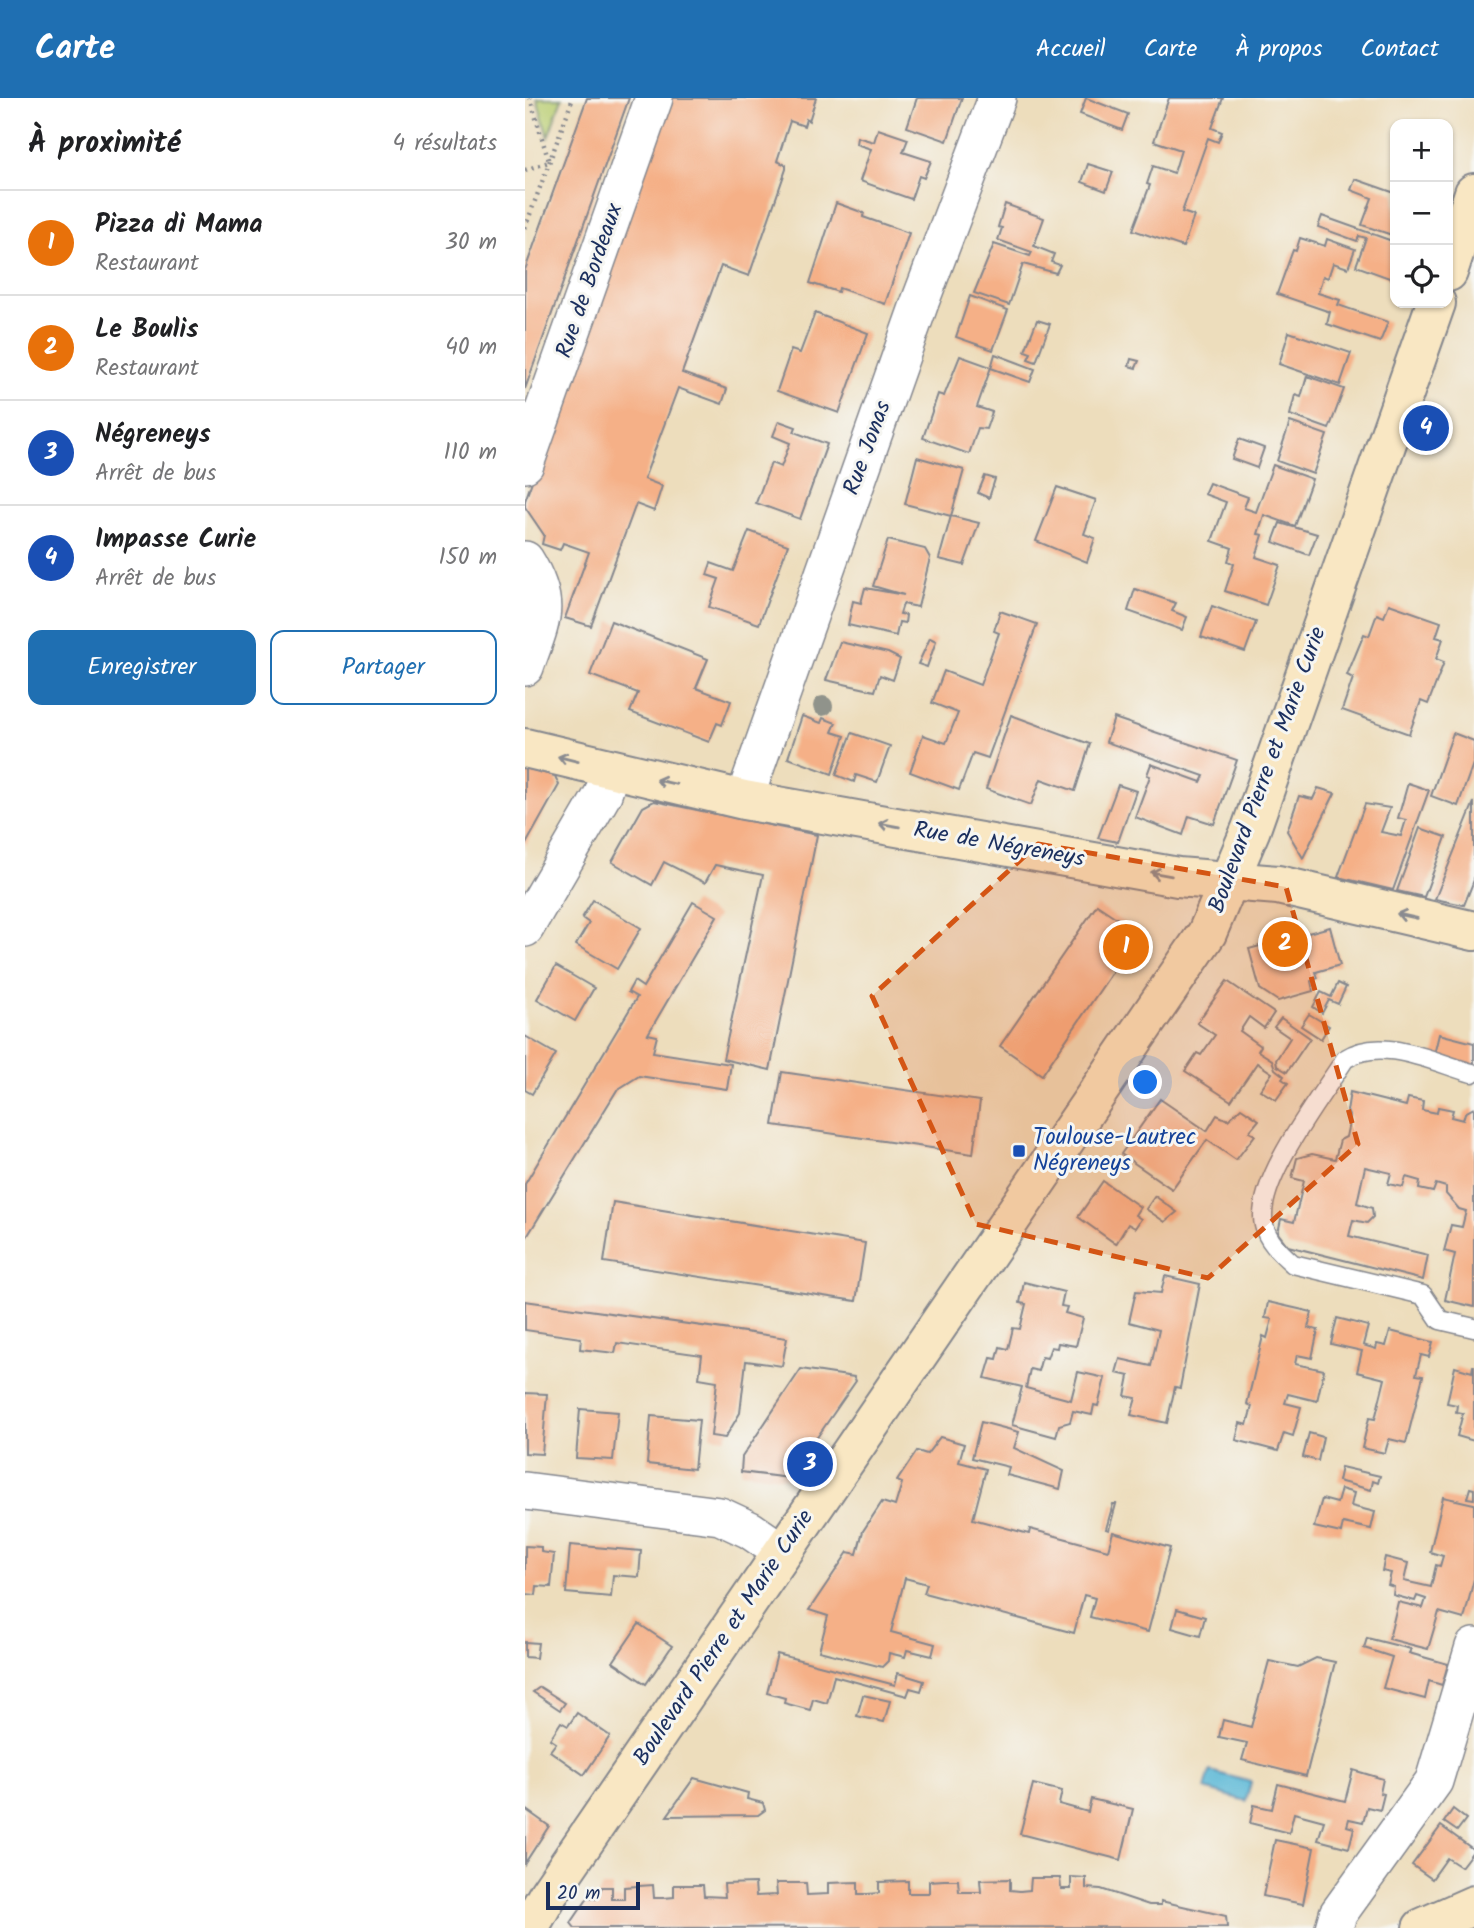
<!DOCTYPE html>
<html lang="fr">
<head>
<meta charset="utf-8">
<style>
  :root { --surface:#fff; --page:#f6f6f6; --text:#202124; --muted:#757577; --line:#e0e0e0; --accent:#1f6fb2 }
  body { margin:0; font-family:Kalam,sans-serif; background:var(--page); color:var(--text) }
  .controls { position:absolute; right:21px; top:21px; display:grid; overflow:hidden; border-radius:14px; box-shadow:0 2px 5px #0004 }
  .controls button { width:63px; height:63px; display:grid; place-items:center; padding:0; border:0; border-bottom:2px solid var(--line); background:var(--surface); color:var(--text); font:35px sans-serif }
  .scale { position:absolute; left:21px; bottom:18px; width:94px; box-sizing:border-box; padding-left:7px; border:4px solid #1b2f5e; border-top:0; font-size:19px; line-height:24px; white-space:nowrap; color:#1b2f5e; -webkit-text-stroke:5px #f6f6f2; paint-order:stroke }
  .you { position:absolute; left:621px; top:985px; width:24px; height:24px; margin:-18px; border:5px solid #fff; border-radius:50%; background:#1a73e8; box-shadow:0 0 0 10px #1a73e833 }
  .badge { display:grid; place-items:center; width:46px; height:46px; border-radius:50%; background:var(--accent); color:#fff; font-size:23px; font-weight:700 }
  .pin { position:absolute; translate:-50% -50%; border:4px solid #fff; box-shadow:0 2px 7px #0006 }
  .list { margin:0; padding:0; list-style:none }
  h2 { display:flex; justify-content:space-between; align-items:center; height:91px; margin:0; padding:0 28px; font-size:30px }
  h2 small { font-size:23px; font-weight:400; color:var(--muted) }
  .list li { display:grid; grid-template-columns:46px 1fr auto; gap:21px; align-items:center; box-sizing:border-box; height:105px; padding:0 28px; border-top:2px solid var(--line) }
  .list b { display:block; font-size:26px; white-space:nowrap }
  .list p { margin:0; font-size:23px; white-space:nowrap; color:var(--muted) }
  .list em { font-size:23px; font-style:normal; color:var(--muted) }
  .actions { display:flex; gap:14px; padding:21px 28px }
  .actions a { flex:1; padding:16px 0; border:2px solid var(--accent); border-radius:14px; text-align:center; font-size:24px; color:var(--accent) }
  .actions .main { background:var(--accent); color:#fff }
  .icon { flex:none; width:38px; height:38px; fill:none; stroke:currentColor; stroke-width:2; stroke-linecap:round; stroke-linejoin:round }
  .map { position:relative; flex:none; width:949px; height:1830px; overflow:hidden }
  header { display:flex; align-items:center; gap:42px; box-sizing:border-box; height:98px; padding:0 35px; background:var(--accent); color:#fff }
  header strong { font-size:33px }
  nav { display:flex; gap:38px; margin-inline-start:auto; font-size:24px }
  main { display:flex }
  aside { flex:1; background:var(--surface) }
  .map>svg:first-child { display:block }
  .green { fill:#bace72; stroke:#6a7e68; stroke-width:2 }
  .water { fill:#58b7d6; stroke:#3a739a; stroke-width:2 }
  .building { fill:#f5b087 }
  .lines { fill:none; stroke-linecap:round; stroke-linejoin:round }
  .lane-casing { stroke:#84868d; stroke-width:21 }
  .street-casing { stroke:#84868d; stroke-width:40 }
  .secondary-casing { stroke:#84868d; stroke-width:42 }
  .path { stroke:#84868d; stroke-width:4.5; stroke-dasharray:2 5; stroke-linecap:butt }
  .lane { stroke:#fff; stroke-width:18 }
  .street { stroke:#fff; stroke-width:37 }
  .secondary { stroke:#f9e7c3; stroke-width:38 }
  .tree { fill:#90938b }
  .oneway { stroke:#8a8b90 }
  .marked { fill:#d45514; fill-opacity:0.2; stroke:#d45514; stroke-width:5; stroke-dasharray:14 9; stroke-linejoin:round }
  .transit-dot { fill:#1a4fb4; stroke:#f6f6f2; stroke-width:2.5 }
  .labels { text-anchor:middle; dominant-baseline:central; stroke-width:6; stroke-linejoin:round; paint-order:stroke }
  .street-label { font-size:23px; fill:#1b2f5e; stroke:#f6f6f2 }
  .transit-label { font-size:23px; fill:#164399; stroke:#f6f6f2; text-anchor:start }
</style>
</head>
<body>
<header>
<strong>Carte</strong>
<nav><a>Accueil</a><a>Carte</a><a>À propos</a><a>Contact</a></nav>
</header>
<main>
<aside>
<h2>À proximité<small>4 résultats</small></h2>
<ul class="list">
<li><span class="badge" style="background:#e8710a">1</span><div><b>Pizza di Mama</b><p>Restaurant</p></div><em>30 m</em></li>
<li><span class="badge" style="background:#e8710a">2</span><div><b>Le Boulis</b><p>Restaurant</p></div><em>40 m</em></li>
<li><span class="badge" style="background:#1a4fb4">3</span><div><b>Négreneys</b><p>Arrêt de bus</p></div><em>110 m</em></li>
<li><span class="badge" style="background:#1a4fb4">4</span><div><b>Impasse Curie</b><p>Arrêt de bus</p></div><em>150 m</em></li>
</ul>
<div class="actions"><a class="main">Enregistrer</a><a>Partager</a></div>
</aside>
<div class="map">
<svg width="949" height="1830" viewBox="0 0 949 1830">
  <rect width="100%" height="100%" fill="#f6f6f2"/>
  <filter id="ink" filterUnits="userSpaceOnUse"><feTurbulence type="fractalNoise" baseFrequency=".0143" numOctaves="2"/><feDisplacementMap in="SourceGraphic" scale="14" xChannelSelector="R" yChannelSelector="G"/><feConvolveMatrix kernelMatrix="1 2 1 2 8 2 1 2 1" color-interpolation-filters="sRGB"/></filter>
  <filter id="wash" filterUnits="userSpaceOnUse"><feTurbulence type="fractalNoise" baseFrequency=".00686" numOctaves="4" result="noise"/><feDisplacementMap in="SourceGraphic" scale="28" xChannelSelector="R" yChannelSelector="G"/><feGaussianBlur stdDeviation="1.57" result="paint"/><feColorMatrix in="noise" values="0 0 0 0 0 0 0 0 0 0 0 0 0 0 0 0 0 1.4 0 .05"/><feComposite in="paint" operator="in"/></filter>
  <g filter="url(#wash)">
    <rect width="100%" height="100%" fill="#edddbc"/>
    <polygon class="green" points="12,0 37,0 23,39"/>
    <polygon class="water" points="685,1673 726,1684 721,1703 680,1691"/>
    <g id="blocks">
      <g class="building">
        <polygon points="62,0 104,0 0,291 0,172"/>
        <polygon points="143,0 291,0 284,23 281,21 279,28 265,23 252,63 261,67 261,71 224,178 196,168 157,275 202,291 197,306 153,290 119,381 137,388 129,413 111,406 66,528 40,520 64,454 38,445 35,452 17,446 19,437 0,409 0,403"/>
        <polygon points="392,0 437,0 422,43 382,29"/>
        <polygon points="561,0 603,16 597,32 555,16"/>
        <polygon points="644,0 698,0 687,30 697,34 693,44 683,40 657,114 669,118 658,149 608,132 625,87 622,86 628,68 649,75 656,52 629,43"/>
        <polygon points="353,31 383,41 378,54 406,63 399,80 394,78 386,101 335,83 346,51 331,46 332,39 349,44"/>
        <polygon points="563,66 588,74 581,93 557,84"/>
        <polygon points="830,81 870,95 870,138 837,127 847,100 826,92"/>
        <polygon points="311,105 339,115 338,119 384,135 360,206 314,190 313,194 285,185"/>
        <polygon points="480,106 519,120 509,148 529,156 526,164 535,167 531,175 498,166 484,207 449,195 469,146 505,158 507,154 473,142 477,130 473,129"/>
        <polygon points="797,118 870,144 870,171 867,181 831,168 841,140 834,138 832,143 793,129"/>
        <polygon points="775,140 800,148 802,141 830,151 823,170 808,165 803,180 798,178 793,195 815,202 813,207 863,224 855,244 802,226 805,214 752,196 768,152 771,153"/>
        <polygon points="445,198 483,212 468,252 431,239"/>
        <polygon points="290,215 343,235 314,315 252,293 266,252 275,255"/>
        <polygon points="512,222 525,226 511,264 503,261 506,255 500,253"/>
        <polygon points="764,234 826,255 815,287 754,266"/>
        <polygon points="470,256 510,271 505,284 466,270"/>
        <polygon points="435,258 466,269 452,309 467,314 461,331 453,330 444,356 398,340 413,296 419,298"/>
        <polygon points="606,261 614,263 611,270 604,268"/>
        <polygon points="782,278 819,291 804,331 765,317 770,297 776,299"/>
        <polygon points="254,323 271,329 269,334 302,346 275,421 231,405 246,365 256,369 265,345 248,338"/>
        <polygon points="765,324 802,337 788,376 752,363"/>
        <polygon points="714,341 739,350 732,370 707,361"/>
        <polygon points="392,359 439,372 426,418 380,406"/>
        <polygon points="748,367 787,381 770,428 739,417 733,436 738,437 731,459 755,467 741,507 700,493 709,466 703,463 707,450 687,443 701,404 679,396 684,385 723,399 719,410 731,414"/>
        <polygon points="460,378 470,381 464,400 453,395"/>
        <polygon points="532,389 571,402 559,436 570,440 562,464 511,443"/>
        <polygon points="426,418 454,425 439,467 414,461"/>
        <polygon points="755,425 792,436 784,457 748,444"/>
        <polygon points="224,433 263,447 234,526 184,509 194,481 182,477 186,465 208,473"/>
        <polygon points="363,442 400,451 405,460 393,509 378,506 375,516 381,517 380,525 374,524 371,538 323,527 328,503 336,505 340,490 379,497 348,488"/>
        <polygon points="610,491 651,505 647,513 662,519 657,532 603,513"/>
        <polygon points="864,506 916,524 911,539 918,541 911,561 919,564 903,606 896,603 884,636 817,612 828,580 822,577 839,536 844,538 852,516 859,519"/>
        <polygon points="687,508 731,524 720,554 676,539"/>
        <polygon points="475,513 512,526 463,660 448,655 434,692 385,674 398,637 421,645 433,615 407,605 419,573 455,587 474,535 469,533"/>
        <polygon points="86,523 183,561 171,590 206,603 197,627 192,625 184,644 105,614 113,595 65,577"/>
        <polygon points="405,540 411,543 402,569 393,566"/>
        <polygon points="315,544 363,555 375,561 368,582 355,577 350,593 301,582"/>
        <polygon points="486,617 565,646 550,693 516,681 506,707 461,691"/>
        <polygon points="277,618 296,625 298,620 311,625 307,634 320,638 307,676 263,660"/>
        <polygon points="589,620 712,662 689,726 664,718 658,737 610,719 625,678 622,677 626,666 676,684 679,678 581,644"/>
        <polygon points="327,635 365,648 352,684 331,677 329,684 311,677"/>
        <polygon points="928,635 949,643 949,663 933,708 906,698"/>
        <polygon points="0,670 30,678 34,687 0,748"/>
        <polygon points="883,685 904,692 868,792 813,779 840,706 865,710 856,734 876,738 881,722 873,720"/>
        <polygon points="593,687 611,693 593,744 573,740"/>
        <polygon points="793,690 810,695 778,760 762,733 774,698 788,701"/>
        <polygon points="129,703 292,737 245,972 198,961 238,777 190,767 180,785 139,764 127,787 87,764 118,709"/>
        <polygon points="949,704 949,782 939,807 910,801"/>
        <polygon points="895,730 921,739 899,799 872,793"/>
        <polygon points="68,802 116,830 92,871 51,847 64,825 57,820"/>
        <polygon points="168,804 192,818 123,936 132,938 128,954 206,966 202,991 114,978 92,992 0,1142 0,1086 112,899 103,894 109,883 118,889"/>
        <polygon points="572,807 614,835 517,977 475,948"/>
        <polygon points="805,829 815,867 791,874 793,880 786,883 788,893 753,903 735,891 724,851"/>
        <polygon points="31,868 69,890 50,923 12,901"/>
        <polygon points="702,883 749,915 739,930 724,919 715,933 736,948 733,953 747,962 750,971 759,978 757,981 763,985 751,1002 735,992 747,975 732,965 706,1003 660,973 672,955 676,957 690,937 672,925"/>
        <polygon points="813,885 821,889 813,906 804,902 797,915 788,909 796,894 806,899"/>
        <polygon points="784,916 804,928 796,941 776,928"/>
        <polygon points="756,920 785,940 762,974 752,968 751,962 765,940 749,929"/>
        <polygon points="914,936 949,945 949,971 908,961"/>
        <polygon points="0,938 31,956 7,996 0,992"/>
        <polygon points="257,974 455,1003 448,1056 248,1027"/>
        <polygon points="825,994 881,1008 883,1000 898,1003 897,1012 912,1015 913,1009 928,1012 926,1019 938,1022 940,1015 949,1010 949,1209 920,1202 930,1156 919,1153 926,1127 937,1129 941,1113 934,1111 921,1096 921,1089 911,1086 908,1094 894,1091 895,1083 881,1079 878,1089 863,1086 866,1075 840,1069 832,1105 847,1110 848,1119 842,1125 828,1122 824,1138 903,1157 898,1182 763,1148 753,1135 756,1121 769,1124 779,1083 767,1080 772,1060 787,1056 810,1061 815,1042 821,1039 825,1020 822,1013"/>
        <polygon points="635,1001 682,1033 692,1017 703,1022 716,1010 734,1022 724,1034 730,1037 711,1062 682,1042 647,1091 596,1056"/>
        <polygon points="578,1083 615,1109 610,1117 616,1121 610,1130 603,1126 591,1146 553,1119"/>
        <polygon points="630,1098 652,1114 640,1124 621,1111"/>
        <polygon points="88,1104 340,1145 331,1203 79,1164"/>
        <polygon points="640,1178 675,1186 655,1290 650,1289 642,1325 606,1317 611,1300 600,1298 604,1278 591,1275 595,1261 626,1268 634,1232 604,1224 611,1193 636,1195"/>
        <polygon points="499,1184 539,1194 536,1208 542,1209 540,1215 558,1220 551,1248 533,1245 532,1250 526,1249 522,1260 517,1259 513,1273 505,1271 501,1290 546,1302 553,1274 580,1280 573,1308 569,1307 567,1317 548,1313 545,1324 534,1327 531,1339 487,1327 497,1289 460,1280 466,1260 472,1261 475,1249 483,1251 488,1230 495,1231 501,1206 495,1205"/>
        <polygon points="0,1203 262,1240 257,1268 221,1263 215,1315 200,1340 186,1338 192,1283 174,1280 177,1257 92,1245 90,1255 55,1251 56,1240 0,1232"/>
        <polygon points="743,1204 787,1214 783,1230 793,1232 787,1260 772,1257 770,1266 799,1272 792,1303 763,1296 760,1305 776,1309 768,1338 759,1335 753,1353 711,1342 715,1325 722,1327 727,1308 722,1306 738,1238 742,1240 747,1221 740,1220"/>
        <polygon points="812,1220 843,1228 838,1247 851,1251 852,1246 861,1248 865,1233 908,1244 904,1259 896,1257 891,1277 898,1278 881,1345 864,1341 860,1355 837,1350 844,1320 850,1321 860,1281 832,1274 837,1253 806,1246"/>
        <polygon points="948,1268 949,1268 949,1343 932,1338 938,1315 931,1314 932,1307 922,1305 930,1269 947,1274"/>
        <polygon points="276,1271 329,1279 331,1283 264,1380 216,1374 217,1359"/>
        <polygon points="0,1295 22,1296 17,1356 0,1355"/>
        <polygon points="55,1311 93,1314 88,1362 51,1360"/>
        <polygon points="126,1318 174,1322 169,1371 122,1366"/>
        <polygon points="456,1324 494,1334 489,1350 539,1373 535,1391 482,1377 484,1369 447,1360"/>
        <polygon points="784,1335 798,1339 793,1363 778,1359"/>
        <polygon points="415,1339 439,1346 434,1364 461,1371 448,1421 504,1436 505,1431 583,1452 588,1434 645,1450 623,1534 565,1519 570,1500 559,1497 549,1535 399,1495 402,1486 380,1480 366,1534 410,1546 407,1558 382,1552 380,1559 364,1555 363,1563 357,1569 294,1553 303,1518 284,1512 323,1454 332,1456 338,1433 357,1404 370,1408 377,1385 372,1383 392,1353 402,1356"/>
        <polygon points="816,1369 855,1378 853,1385 848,1383 846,1392 813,1383"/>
        <polygon points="945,1390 949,1391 949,1401 942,1400"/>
        <polygon points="816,1391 829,1395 826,1408 850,1414 846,1431 818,1425 816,1435 789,1429 797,1401 812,1405"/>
        <polygon points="918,1399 949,1406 949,1481 939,1521 914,1514 903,1551 864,1541 873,1504 898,1510 901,1501 892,1498 890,1503 868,1497 869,1489 863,1487 866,1475 857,1473 860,1459 883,1465 879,1483 906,1489 911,1467 915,1468 918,1458 905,1454"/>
        <polygon points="588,1406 591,1406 584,1432 581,1431"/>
        <polygon points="45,1447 116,1453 114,1479 88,1477 86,1499 41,1495"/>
        <polygon points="0,1448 16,1449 16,1454 29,1456 26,1489 12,1488 11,1497 0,1496"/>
        <polygon points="652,1511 680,1519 675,1538 647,1530"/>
        <polygon points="114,1526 147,1548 121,1586 88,1564"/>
        <polygon points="842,1540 886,1551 884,1555 923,1566 917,1587 904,1583 900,1601 858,1590 867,1559 839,1550"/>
        <polygon points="0,1544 13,1545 11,1560 0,1559"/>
        <polygon points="252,1556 370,1587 373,1575 399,1583 396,1593 385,1590 382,1598 309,1578 302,1605 288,1601 285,1612 259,1605 260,1600 242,1595"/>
        <polygon points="791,1560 810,1564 781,1678 717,1662 722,1645 694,1639 698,1622 726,1629 744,1563 773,1569"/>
        <polygon points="15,1589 40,1605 35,1612 8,1594"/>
        <polygon points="338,1597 365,1603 359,1624 332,1618"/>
        <polygon points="52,1615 85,1638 59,1677 25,1653 31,1645 25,1641 36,1624 43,1628"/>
        <polygon points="828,1672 858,1681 855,1695 859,1696 855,1712 842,1709 838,1724 824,1721 822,1728 829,1730 824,1750 793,1742 799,1723 769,1715 764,1735 725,1725 729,1707 747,1711 753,1686 820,1703"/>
        <polygon points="169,1680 223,1695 222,1701 238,1705 240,1712 233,1717 142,1718"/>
        <polygon points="508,1686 537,1693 534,1706 563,1714 566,1701 608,1711 596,1762 495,1736"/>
        <polygon points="0,1711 24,1728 0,1765"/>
        <polygon points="928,1711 941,1721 932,1733 919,1724"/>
        <polygon points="916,1728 949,1752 936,1769 922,1760 907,1781 887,1767"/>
        <polygon points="750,1742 789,1750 778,1806 738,1798"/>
        <polygon points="546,1779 561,1780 561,1790 576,1791 624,1807 636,1807 636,1803 701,1818 702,1829 50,1830 46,1825 63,1800 71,1801 77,1789 87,1789 87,1801 99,1801 99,1789 128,1787 129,1800 139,1800 149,1799 149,1787 178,1787 179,1798 200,1799 199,1786 230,1785 231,1798 252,1797 251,1785 281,1785 282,1797 303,1796 303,1785 333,1784 333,1796 343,1796 354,1795 354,1784 383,1783 383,1795 404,1795 404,1783 419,1782 433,1782 434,1794 456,1794 455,1782 485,1781 485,1792 495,1793 505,1792 506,1780 535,1780 536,1791 546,1791"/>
      </g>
    </g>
  </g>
  <g filter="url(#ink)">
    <use href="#blocks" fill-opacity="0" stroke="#84868d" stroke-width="2"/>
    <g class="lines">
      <g class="lane-casing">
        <path id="lane" d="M947 975C908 964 856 937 820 961 796 999 729 1084 739 1127 742 1143 757 1156 768 1166L898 1197 915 1222 949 1230"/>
      </g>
      <g class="street-casing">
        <g id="street">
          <polyline points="0,366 129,0"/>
          <path d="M0 462C28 507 16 523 0 569"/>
          <polyline points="219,702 395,204 472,0"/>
          <polyline points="0,830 78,696 86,672"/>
          <polyline points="0,1393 195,1418 225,1432 257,1454"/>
          <polyline points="809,1830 813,1816 909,1683 949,1549"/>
        </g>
      </g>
      <g class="secondary-casing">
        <g id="secondary">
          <polyline points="923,174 949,95"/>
          <polyline points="0,650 219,702 653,779 753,787 949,833"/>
          <polyline points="4,1830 24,1795 682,835 726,731 911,205"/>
          <polyline points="897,1830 949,1807"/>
        </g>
      </g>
      <g class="path">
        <polyline points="0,72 24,64 5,0"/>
        <polyline points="0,130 48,0"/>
      </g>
      <use href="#lane" class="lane"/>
      <use href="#street" class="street"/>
      <use href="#secondary" class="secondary"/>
    </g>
    <circle class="tree" cx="298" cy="608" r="10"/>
    <defs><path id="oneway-shaft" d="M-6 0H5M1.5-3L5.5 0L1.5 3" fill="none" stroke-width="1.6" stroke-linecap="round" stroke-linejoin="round" transform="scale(1.75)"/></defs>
    <g class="oneway">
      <use href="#oneway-shaft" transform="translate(43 661) rotate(-166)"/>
      <use href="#oneway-shaft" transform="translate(141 684) rotate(-167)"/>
      <use href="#oneway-shaft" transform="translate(364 727) rotate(-170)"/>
      <use href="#oneway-shaft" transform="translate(636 776) rotate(-170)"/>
      <use href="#oneway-shaft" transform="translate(882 818) rotate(-167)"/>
    </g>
  </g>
  <path class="marked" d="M513 746 761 789 833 1046 683 1180 451 1126 347 898Z"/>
  <rect class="transit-dot" x="487" y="1046" width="14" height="14" rx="3.5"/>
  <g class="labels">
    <g class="street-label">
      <text transform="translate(65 183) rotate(-71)">Rue de Bordeaux</text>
      <text transform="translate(343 350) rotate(-70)">Rue Jonas</text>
      <text transform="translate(743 672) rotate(-70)">Boulevard Pierre et Marie Curie</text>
      <text transform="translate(474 747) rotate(10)">Rue de Négreneys</text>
      <text transform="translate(199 1540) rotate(-56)">Boulevard Pierre et Marie Curie</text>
    </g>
    <g class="transit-label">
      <text x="508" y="1040">Toulouse-Lautrec<tspan x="508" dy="26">Négreneys</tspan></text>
    </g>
  </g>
</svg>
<div class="controls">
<button>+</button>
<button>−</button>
<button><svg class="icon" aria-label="locate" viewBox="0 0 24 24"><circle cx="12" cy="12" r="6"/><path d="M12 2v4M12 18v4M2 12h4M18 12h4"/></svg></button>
</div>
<div class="scale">20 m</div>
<div class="you"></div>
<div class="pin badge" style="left:601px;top:849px;background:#e8710a">1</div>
<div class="pin badge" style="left:760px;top:846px;background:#e8710a">2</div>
<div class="pin badge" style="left:285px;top:1366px;background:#1a4fb4">3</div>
<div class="pin badge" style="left:901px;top:330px;background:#1a4fb4">4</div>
</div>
</main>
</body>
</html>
